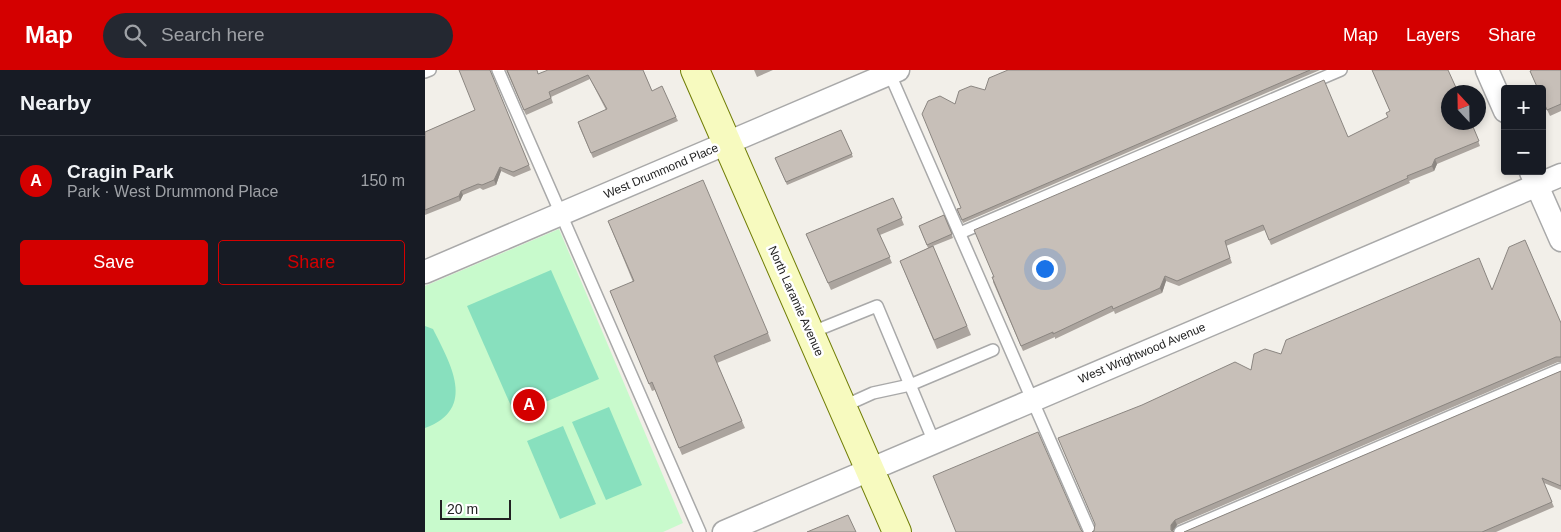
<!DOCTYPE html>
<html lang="en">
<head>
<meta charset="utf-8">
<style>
  :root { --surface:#171b24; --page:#242831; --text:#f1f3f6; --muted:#9ea1a6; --line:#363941; --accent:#d40000 }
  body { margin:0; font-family:Arial,sans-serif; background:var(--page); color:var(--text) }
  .controls { position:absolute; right:15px; top:15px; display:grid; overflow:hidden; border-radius:5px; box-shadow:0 2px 8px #0003 }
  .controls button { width:45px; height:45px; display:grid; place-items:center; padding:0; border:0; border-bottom:1px solid var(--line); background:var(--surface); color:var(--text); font:25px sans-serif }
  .compass { position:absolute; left:1016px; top:15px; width:45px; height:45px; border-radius:50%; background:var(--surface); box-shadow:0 2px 8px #0003; rotate:338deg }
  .scale { position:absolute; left:15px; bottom:12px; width:71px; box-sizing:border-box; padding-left:5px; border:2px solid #222; border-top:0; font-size:14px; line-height:18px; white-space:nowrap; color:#222; -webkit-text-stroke:4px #fff; paint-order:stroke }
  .you { position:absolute; left:619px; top:198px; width:18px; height:18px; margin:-12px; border:4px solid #fff; border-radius:50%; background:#1a73e8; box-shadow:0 0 0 8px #1a73e833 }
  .badge { display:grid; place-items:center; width:32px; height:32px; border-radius:50%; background:var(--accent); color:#fff; font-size:16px; font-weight:700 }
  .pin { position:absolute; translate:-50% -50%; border:2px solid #fff; box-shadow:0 1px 5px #0006 }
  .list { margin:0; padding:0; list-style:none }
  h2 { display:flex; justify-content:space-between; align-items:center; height:65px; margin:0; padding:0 20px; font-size:21px }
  h2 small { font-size:16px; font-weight:400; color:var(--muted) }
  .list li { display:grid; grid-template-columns:32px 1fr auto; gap:15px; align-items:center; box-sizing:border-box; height:90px; padding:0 20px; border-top:1px solid var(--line) }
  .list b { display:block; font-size:19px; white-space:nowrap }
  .list p { margin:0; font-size:16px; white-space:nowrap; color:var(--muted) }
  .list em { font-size:16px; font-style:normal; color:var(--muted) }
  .actions { display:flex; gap:10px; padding:15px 20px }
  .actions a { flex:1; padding:11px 0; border:1px solid var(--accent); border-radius:5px; text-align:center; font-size:18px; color:var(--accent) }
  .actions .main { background:var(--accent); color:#fff }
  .icon { flex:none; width:28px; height:28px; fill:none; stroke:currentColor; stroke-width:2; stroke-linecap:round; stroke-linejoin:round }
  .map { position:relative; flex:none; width:1136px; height:462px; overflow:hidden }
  header { display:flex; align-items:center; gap:30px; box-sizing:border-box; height:70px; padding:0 25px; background:var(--accent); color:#fff }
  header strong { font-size:24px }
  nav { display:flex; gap:28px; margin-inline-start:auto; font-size:18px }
  .search { width:350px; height:45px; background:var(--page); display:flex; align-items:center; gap:12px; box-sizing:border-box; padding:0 18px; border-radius:28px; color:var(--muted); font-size:19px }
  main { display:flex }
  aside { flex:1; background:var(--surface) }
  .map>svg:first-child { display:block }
  .park { fill:#c8facc }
  .pitch { fill:#88e0be }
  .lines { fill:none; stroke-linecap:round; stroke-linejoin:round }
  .lane-casing { stroke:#a9a9a9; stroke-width:14 }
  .street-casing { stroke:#a9a9a9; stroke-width:25 }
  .secondary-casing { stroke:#707d05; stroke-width:30 }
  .lane { stroke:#fff; stroke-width:11 }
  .street { stroke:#fff; stroke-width:22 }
  .secondary { stroke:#f7fabf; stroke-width:28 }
  .wall { fill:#aba49e }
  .shaded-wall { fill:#8b8681 }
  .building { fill:#c7bfb8; stroke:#8b8681 }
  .labels { text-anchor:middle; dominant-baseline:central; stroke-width:5; stroke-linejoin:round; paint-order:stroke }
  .street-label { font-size:12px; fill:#222; stroke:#fff }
</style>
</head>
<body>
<header>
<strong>Map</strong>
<div class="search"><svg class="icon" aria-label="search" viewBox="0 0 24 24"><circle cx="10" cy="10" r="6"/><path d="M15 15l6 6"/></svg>Search here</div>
<nav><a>Map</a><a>Layers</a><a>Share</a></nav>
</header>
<main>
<aside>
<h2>Nearby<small></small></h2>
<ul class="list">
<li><span class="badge">A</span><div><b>Cragin Park</b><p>Park · West Drummond Place</p></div><em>150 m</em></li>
</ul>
<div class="actions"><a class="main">Save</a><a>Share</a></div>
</aside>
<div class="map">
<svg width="1136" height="462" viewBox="0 0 1136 462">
  <rect width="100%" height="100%" fill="#f2efe9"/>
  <polygon class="park" points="134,159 258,453 238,462 0,462 0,216"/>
  <g class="pitch">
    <polygon points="126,200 174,309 90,345 42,236"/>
    <path d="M0 256 8 259C25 293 53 339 0 358Z"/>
    <polygon points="184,337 217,415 181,430 147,352"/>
    <polygon points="138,356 171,434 135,449 102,371"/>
  </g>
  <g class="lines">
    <g class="lane-casing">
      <g id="lane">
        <polyline points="73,0 275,462"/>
        <polyline points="0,2 5,0"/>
        <polyline points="464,2 665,462"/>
        <polyline points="535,163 916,0"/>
        <polyline points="385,263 452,236 509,372"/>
        <polyline points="417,337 448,323 485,315 568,280"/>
        <polyline points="755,462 1136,299"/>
      </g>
    </g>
    <g class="street-casing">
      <g id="street">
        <polyline points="1062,0 1080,41"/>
        <polyline points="1106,102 1136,170"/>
        <polyline points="0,202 473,0"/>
        <polyline points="299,462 1136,105"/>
      </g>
    </g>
    <g class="secondary-casing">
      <polyline id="secondary" points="270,0 472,462"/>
    </g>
    <use href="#lane" class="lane"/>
    <use href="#street" class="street"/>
    <use href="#secondary" class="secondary"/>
  </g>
  <g class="wall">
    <polygon points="81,0 113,4 218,0 227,21 251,47 253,51 168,88 154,56 181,40 165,9 126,27 128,33 101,45"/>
    <polygon points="329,0 348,0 332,7"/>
    <polygon points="583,0 895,0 538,153 532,139 536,138 530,34 560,20"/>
    <polygon points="947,0 1046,52 1055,76 1012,94 1009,101 984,111 985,113 846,175 840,160 801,176 807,193 754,216 741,211 737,223 690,244 689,241 630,269 630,267 598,281 568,212 568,207 923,67 963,48 965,41"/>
    <polygon points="1136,0 1136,41 1125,46 1117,29 1117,19 1113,19 1105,1"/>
    <polygon points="66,3 106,100 89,107 76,101 71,115 58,120 55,118 38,125 35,131 0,145 0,62 50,40"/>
    <polygon points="416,60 428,87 362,115 350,88"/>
    <polygon points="468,128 479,155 455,165 467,193 406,220 381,164"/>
    <polygon points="519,145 528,168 508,176 546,265 512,279 475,191 503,178 494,156"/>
    <polygon points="183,151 343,263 346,271 292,293 320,358 257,385 230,320 227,321 185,221 208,212"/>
    <polygon points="1067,220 1136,253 1136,292 1133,292 752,455 748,461 667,462 826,300 856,284"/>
    <polygon points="1136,301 1136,420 1119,413 1129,437 1071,462 759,462"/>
  </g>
  <g class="shaded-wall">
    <polygon points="1010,89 1012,94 1009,101 1007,96"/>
    <polygon points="75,97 76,101 71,115 69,110"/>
    <polygon points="36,121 38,125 35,131 34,126"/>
    <polygon points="740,206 741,211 737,223 735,218"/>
    <polygon points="750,450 752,455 747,462 746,455"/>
  </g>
  <g class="building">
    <polygon points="34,0 65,0 104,95 88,102 75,97 69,110 57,115 53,114 36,121 34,126 0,140 0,62 50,40"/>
    <polygon points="82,0 112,0 113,4 123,0 218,0 227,21 237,16 251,47 166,83 153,52 182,39 163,5 124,22 126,28 99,40"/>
    <polygon points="583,0 885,0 537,150 532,139 536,138 497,44 503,31 515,26 530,34 534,21 546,16 560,20 564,8"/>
    <polygon points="947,0 1023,0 1033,22 1024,22 1024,52 1046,52 1054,71 1010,89 1007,96 982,106 983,108 844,170 838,155 800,171 805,188 752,211 740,206 735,218 688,239 687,236 628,264 628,262 596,276 567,207 569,207 549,160 899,10 923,67 963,47 961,43 965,41"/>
    <polygon points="1107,0 1136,0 1136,34 1122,40 1117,28 1117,19 1113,19 1105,1"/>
    <polygon points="416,60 427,84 361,112 350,88"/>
    <polygon points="278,110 343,263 289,286 317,351 254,378 227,312 224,314 185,221 209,211 183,151"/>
    <polygon points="468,128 477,148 452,159 465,187 403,213 381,164"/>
    <polygon points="519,145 527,164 502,175 494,156"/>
    <polygon points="1100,170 1136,253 1136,287 1131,287 750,450 746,455 746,460 749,462 667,462 669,461 670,454 633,368 717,335 810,292 826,300 829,284 840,279 856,284 861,270 1054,188 1067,220 1084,177"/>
    <polygon points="508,176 542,256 509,270 475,191"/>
    <polygon points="1136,301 1136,416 1117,408 1127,432 1057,462 759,462"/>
    <polygon points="613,362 656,460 658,462 531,462 508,406"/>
    <polygon points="423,445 431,462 382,462"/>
  </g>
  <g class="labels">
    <g class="street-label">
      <text transform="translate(236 101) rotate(-23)">West Drummond Place</text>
      <text transform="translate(371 231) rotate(66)">North Laramie Avenue</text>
      <text transform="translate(717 283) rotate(-23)">West Wrightwood Avenue</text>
    </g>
  </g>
</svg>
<div class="controls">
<button>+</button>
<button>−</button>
</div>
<svg class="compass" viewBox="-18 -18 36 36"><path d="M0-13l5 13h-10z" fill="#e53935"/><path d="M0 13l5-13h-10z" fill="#9ea1a6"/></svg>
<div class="scale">20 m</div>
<div class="you"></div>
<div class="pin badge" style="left:104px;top:335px">A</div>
</div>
</main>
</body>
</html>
